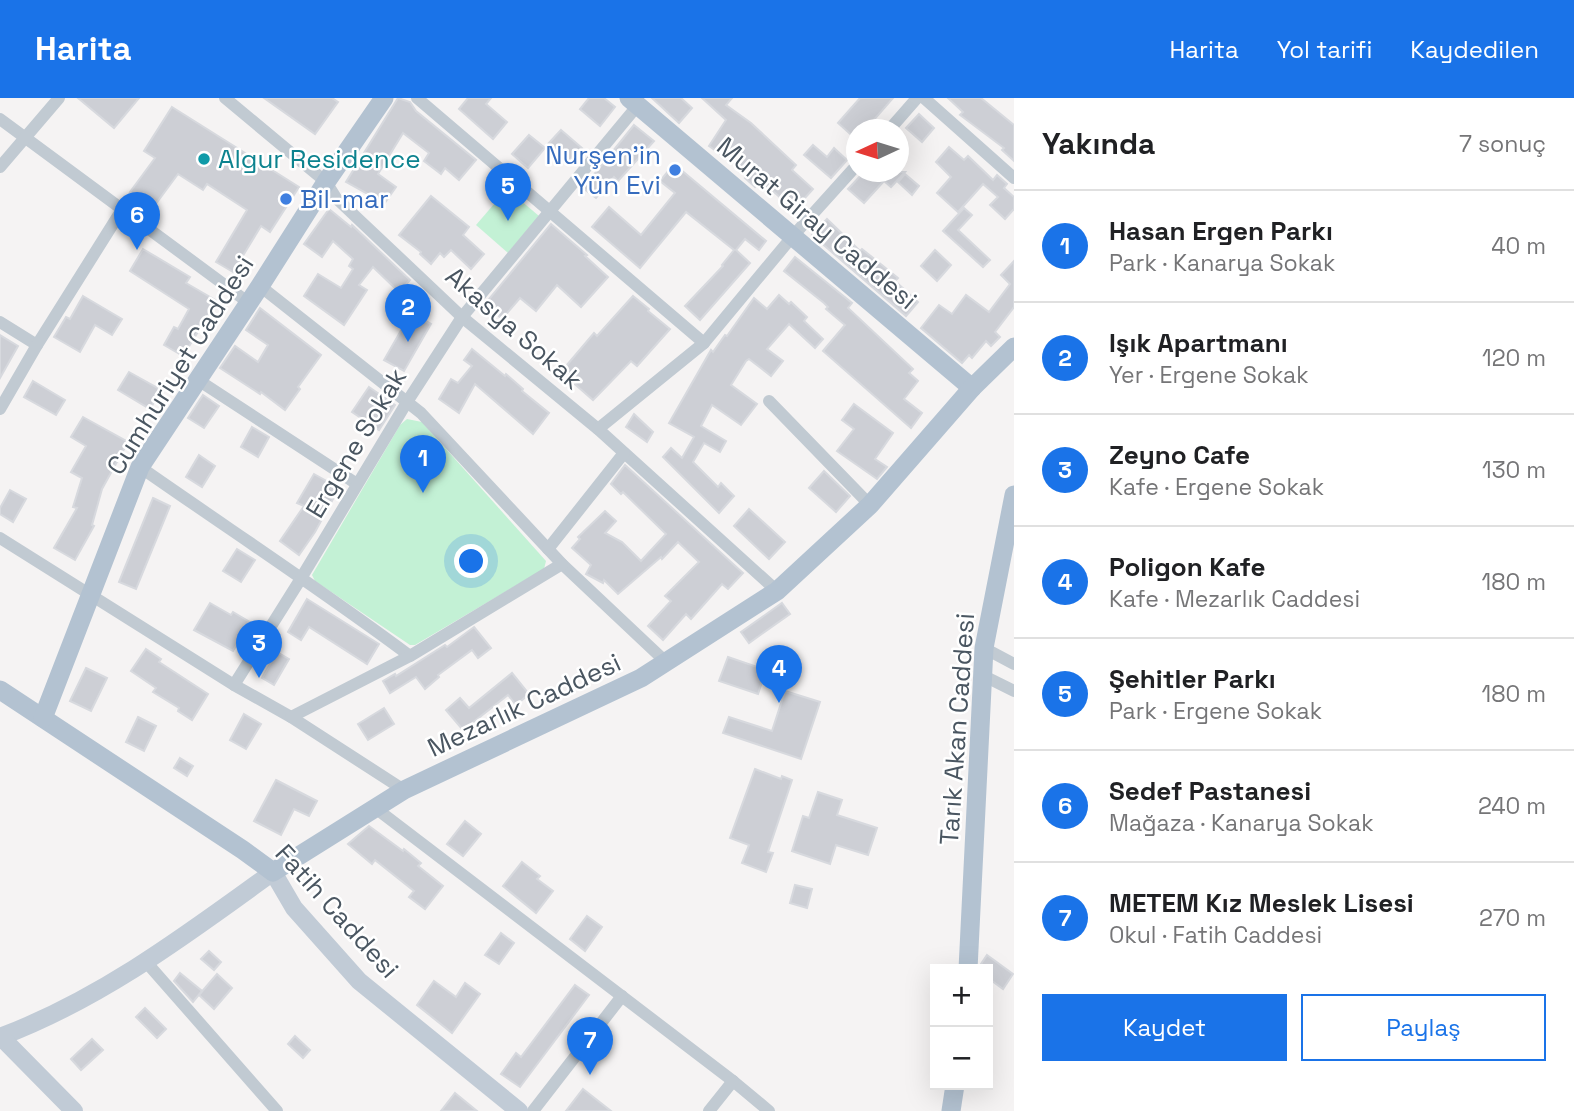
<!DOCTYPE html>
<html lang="tr">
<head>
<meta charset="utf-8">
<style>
  :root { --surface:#fff; --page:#f2f2f2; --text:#202124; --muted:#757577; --line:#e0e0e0; --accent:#1a73e8 }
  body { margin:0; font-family:"Space Grotesk",sans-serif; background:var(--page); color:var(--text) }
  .controls { position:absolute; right:21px; bottom:21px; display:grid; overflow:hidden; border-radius:0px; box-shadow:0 7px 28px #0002 }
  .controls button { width:63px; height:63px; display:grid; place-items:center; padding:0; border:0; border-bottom:2px solid var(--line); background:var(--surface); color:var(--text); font:35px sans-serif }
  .compass { position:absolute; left:846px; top:21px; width:63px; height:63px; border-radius:50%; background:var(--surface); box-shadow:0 7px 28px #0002; rotate:266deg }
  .you { position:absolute; left:472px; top:464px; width:24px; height:24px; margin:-18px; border:5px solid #fff; border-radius:50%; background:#1a73e8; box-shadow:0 0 0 10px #1a73e833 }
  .badge { display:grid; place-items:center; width:46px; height:46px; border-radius:50%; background:var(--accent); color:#fff; font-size:23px; font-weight:700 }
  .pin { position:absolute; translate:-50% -58px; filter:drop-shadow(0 2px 4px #0008) }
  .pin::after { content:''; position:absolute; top:37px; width:24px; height:21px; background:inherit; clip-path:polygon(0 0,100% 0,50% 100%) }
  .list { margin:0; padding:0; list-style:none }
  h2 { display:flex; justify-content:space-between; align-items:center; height:91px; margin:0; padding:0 28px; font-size:30px }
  h2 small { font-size:23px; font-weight:400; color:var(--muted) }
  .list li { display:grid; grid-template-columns:46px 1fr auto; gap:21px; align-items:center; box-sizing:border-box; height:112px; padding:0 28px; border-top:2px solid var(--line) }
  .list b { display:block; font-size:26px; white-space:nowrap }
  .list p { margin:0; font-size:23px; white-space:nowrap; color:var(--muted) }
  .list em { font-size:23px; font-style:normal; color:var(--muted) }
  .actions { display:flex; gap:14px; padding:21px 28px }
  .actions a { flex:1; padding:16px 0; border:2px solid var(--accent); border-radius:0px; text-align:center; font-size:24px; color:var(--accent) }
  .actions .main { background:var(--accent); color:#fff }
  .map { position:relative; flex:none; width:1014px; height:1013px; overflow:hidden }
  header { display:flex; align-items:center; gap:42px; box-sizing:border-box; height:98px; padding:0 35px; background:var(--accent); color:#fff }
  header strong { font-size:33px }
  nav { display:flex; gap:38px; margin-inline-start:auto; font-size:24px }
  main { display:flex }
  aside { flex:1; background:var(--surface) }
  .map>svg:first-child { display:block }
  .green { fill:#c3f1d5 }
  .building { fill:#cdcfd5; stroke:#d7d9de; stroke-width:2 }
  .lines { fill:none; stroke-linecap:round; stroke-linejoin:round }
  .street { stroke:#c1cad2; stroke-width:12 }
  .secondary { stroke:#c1cbd6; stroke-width:18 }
  .primary { stroke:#b3c2d1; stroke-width:19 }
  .culture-dot { fill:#0f9aa8; stroke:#fff; stroke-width:2.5 }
  .shop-dot { fill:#3f7fe0; stroke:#fff; stroke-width:2.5 }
  .labels { text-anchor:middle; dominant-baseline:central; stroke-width:5; stroke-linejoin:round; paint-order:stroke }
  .shop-label { font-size:26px; fill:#366cbe; stroke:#fff; text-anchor:end }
  .culture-label { font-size:26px; fill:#0d838f; stroke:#fff; text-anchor:start }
  .street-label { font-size:26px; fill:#4a5661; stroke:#fff }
</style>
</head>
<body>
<header>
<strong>Harita</strong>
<nav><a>Harita</a><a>Yol tarifi</a><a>Kaydedilen</a></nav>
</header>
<main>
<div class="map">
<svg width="1014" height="1013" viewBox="0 0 1014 1013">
  <rect width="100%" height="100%" fill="#f5f3f3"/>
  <g class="green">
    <polygon points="507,91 539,118 508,155 476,127"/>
    <polygon points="407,321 422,324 546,463 544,471 415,547 410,547 315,483 312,477 400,327"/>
  </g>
  <g class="building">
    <polygon points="78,0 139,0 114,30"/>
    <polygon points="264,0 332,0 338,4 315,36"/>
    <polygon points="398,0 410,4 416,13 476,62 459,82 445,70 441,76 424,63 429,55 403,35 378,76 396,89 382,109 367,99 368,96 346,84"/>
    <polygon points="468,0 491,0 486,6 507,24 493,41 459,11"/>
    <polygon points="589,0 604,0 615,9 600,28 580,11"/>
    <polygon points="652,0 681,0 692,10 679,25"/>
    <polygon points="702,0 732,0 726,7 751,25 796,67 792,72 813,91 794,112 774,94 771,98 758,86 755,89 745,80 749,76 709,48 726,22"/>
    <polygon points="860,0 893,0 865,32 857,32 857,42 838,25"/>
    <polygon points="948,0 981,0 1014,27 1014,63 1002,52 1004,50 960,17 963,14"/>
    <polygon points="172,9 299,89 270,134 261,128 233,174 216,164 247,112 207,86 203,92 178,76 152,111 130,94 155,60 144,53"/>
    <polygon points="919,16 934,30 922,44 906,30"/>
    <polygon points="634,27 654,43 618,83 614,79 596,100 583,90"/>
    <polygon points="561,32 582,50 568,64 548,46"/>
    <polygon points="529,37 545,50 528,70 512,56"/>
    <polygon points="813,47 827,59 834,50 847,62 831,80 804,57"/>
    <polygon points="949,49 964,62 968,58 993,82 997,77 1007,86 1004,90 1014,99 1014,111 1005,121 990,107 998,99 983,86 958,114 937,95 951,79 936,64"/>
    <polygon points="674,66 766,143 759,152 745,141 736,152 750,165 700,222 685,208 723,168 722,167 734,152 686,114 640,170 592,129 609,109 641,137 675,95 660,83"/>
    <polygon points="864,74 905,74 891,89 884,83 864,105 848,91"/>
    <polygon points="905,76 919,88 912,97 898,84"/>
    <polygon points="431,98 469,129 463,137 484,156 471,171 451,152 444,159 440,155 431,166 420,156 421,154 399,137"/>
    <polygon points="964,110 972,117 958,132 990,162 983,169 943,133"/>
    <polygon points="329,111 351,129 352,127 410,182 399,194 373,169 359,187 367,192 344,227 304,198 318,176 341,190 353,171 349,168 353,161 333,143 322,159 304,146"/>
    <polygon points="827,121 860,153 862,151 898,180 895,183 918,204 906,218 812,137"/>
    <polygon points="551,126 587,157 585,158 608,179 581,209 557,187 536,213 520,200 502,221 485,206"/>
    <polygon points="143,151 190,179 186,185 217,203 183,258 164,247 174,229 178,231 189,211 130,173"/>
    <polygon points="935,152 951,167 937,183 921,168"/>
    <polygon points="795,159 852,205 848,210 913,271 909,275 918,283 904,301 922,315 911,330 823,253 845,227 826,211 828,209 824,205 784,173"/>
    <polygon points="1014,163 1014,209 995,234 1000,239 991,248 986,243 972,260 969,257 962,265 921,230 939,207 952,216 966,197 989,214 1010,186 1001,177"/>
    <polygon points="779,197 789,206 791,204 807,219 804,223 823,241 815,250 789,226 767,251 783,263 771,278 749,261 746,263 731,287 757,306 741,327 712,307 701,328 726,343 720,354 704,345 693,364 718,389 721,385 734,398 719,415 663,359 671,350 682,360 694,339 669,325 711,252 713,254 725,237 727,238 754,200 767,211"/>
    <polygon points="83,198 122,221 112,237 95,227 80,254 54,239 66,219 70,221"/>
    <polygon points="633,198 649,211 648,213 670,231 637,268 631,263 593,302 561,274 594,235 597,238"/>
    <polygon points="260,210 321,257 298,289 300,291 285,312 261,294 260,296 220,270 235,248 258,264 268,247 246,232"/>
    <polygon points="411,215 431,226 404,273 384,262"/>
    <polygon points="0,237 18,248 0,280"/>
    <polygon points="472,251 505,278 506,276 523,291 522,293 549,315 533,336 475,286 459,315 439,301 451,281 458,285 472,268 464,262"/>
    <polygon points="129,274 161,292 150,311 118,292"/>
    <polygon points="33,283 65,302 56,317 24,299"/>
    <polygon points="369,289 395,307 379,332 352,314"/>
    <polygon points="203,297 219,308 204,330 188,320"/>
    <polygon points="854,306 893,335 875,361 887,369 877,381 837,353 854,331 842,322"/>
    <polygon points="634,316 653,334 647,344 626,329"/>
    <polygon points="83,319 128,344 102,391 92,427 94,428 75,462 54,450 77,410 73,409 82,380 71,374 86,348 71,339"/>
    <polygon points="252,329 269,339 258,359 241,349"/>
    <polygon points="199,357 215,368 202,389 186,379"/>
    <polygon points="625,367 743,475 728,491 722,486 691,521 686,516 663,542 648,528 671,503 665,498 699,464 678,444 662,461 661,459 618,496 604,482 603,485 586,476 591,467 572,450 580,441 578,439 605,413 616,423 605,435 622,444 641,463 666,436 623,394 621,396 611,386"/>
    <polygon points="824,373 850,398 836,414 809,390"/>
    <polygon points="314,376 339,390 315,434 299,457 280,443 304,408 297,405"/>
    <polygon points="10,392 26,401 13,424 0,416 0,410"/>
    <polygon points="153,400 170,408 136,491 119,484"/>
    <polygon points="749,411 785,444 769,461 734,428"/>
    <polygon points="237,451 255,462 241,484 223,473"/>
    <polygon points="307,501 379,546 367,566 309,529 301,542 288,534"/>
    <polygon points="210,505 231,517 233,514 250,524 233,553 194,532"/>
    <polygon points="782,505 790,516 749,545 741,534"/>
    <polygon points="474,529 491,550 478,560 472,552 438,577 439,579 425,591 416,579 390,595 383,583 395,576 396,578 445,547 447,549"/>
    <polygon points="146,551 161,561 159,564 208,596 192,622 178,613 179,610 153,594 156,590 131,573"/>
    <polygon points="277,554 289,561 274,587 262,580"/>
    <polygon points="728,559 766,572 758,596 719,583"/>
    <polygon points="86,570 107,580 91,613 70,603"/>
    <polygon points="512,575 529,596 516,607 508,597 463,632 446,612 460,600 469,610"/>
    <polygon points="785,593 820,604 801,661 723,635 729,619 772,633"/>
    <polygon points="384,610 394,626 368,642 358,626"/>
    <polygon points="244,616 261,626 246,651 230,642"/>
    <polygon points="138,619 156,628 144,653 126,644"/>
    <polygon points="180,660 193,668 187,678 174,670"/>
    <polygon points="755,671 781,681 782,678 792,682 768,754 773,755 766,774 742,765 749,747 730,740"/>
    <polygon points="276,682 317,703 309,718 294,711 281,737 254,723"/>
    <polygon points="818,694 842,702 837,717 877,730 868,757 836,747 830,766 792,753 803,718 809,720"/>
    <polygon points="465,723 481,736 463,758 447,746"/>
    <polygon points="369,728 403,753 404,751 421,765 418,768 443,788 425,811 409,799 414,793 375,762 372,766 348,746"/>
    <polygon points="522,764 540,778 537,781 553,793 536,815 503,788"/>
    <polygon points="795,787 812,791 807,810 790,805"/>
    <polygon points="587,818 602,829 585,853 570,841"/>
    <polygon points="501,835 514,845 499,866 485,857"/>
    <polygon points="209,853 221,864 214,872 201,861"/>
    <polygon points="987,857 1013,876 1003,891 988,880 988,871 980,871 981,866"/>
    <polygon points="180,875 202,893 193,904 174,883"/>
    <polygon points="217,876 232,890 214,911 199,897"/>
    <polygon points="434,883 456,899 465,885 480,896 452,935 417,907"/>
    <polygon points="575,887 589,897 520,989 501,976 516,955 521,959"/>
    <polygon points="145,910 166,931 157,940 136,919"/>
    <polygon points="295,938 310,952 303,960 288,946"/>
    <polygon points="92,941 103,952 81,972 71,961"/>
    <polygon points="583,991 611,1013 566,1013"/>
    <polygon points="455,995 477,1013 441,1013"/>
  </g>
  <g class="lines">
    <g class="street">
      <polyline points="225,0 326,84 336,100 462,219 598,331 777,493"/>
      <polyline points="417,0 704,245"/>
      <polyline points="924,0 1014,80"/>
      <polyline points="0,21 249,205"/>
      <polyline points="889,32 917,0"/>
      <polyline points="0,69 59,0"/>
      <polyline points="260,188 421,315 562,466 666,564"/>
      <polyline points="0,224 37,247"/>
      <polyline points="198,282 357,386"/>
      <polyline points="769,303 870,407"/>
      <polyline points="0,311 37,247 123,110"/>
      <polyline points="598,331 704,245 792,139 856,68"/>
      <path d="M140 369C230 432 322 492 410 558"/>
      <polyline points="0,440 234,587 291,619 404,692"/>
      <polyline points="548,451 624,355"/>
      <polyline points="984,550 1014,566"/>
      <polyline points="982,577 1014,593"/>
      <polyline points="234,587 300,482 407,304 462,219 638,7"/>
      <polyline points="291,619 410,558 562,466"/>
      <polyline points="374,709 733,983 769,1013"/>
      <polyline points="147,865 277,1013"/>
      <polyline points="533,1013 622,898"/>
      <polyline points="709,1013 733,983"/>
    </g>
    <g class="secondary">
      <path d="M0 939C101 901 186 837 273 774L294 810 359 883 519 1013"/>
      <polyline points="1,939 74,1013"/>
    </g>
    <g class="primary">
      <polyline points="629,0 972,290"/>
      <polyline points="0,592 243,752 273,774 404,692 641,580 777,493 870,407 972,290 1014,249"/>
      <polyline points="43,620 140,369 260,188 326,84 384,0"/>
      <polyline points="968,871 984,550 1014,397"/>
      <polyline points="951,1013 955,987"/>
    </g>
  </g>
  <circle class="culture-dot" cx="204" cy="61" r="7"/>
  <g class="shop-dot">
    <circle cx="675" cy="72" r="7"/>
    <circle cx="286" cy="101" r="7"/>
  </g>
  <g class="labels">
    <g class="shop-label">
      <text x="661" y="57">Nurşen'in<tspan x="661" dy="30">Yün Evi</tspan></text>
      <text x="300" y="101" text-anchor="start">Bil-mar</text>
    </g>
    <g class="culture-label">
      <text x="218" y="61">Algur Residence</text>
    </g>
    <g class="street-label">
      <text transform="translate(817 125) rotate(40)">Murat Giray Caddesi</text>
      <text transform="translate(514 230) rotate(41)">Akasya Sokak</text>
      <text transform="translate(180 267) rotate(-58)">Cumhuriyet Caddesi</text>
      <text transform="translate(356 345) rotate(-59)">Ergene Sokak</text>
      <text transform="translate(524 607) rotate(-25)">Mezarlık Caddesi</text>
      <text transform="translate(957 631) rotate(-86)">Tarık Akan Caddesi</text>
      <text transform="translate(337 813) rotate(48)">Fatih Caddesi</text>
    </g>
  </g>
</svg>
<div class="controls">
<button>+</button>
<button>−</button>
</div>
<svg class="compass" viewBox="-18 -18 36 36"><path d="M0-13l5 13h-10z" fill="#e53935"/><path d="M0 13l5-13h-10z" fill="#757577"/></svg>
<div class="you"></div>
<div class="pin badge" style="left:423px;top:395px">1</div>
<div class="pin badge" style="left:408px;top:244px">2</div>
<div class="pin badge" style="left:259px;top:580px">3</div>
<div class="pin badge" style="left:779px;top:605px">4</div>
<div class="pin badge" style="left:508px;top:123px">5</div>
<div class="pin badge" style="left:137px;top:152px">6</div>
<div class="pin badge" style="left:590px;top:977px">7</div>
</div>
<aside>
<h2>Yakında<small>7 sonuç</small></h2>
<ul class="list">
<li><span class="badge">1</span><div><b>Hasan Ergen Parkı</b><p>Park · Kanarya Sokak</p></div><em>40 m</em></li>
<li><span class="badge">2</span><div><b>Işık Apartmanı</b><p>Yer · Ergene Sokak</p></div><em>120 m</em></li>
<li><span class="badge">3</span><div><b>Zeyno Cafe</b><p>Kafe · Ergene Sokak</p></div><em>130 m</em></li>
<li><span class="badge">4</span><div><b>Poligon Kafe</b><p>Kafe · Mezarlık Caddesi</p></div><em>180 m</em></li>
<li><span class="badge">5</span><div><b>Şehitler Parkı</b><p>Park · Ergene Sokak</p></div><em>180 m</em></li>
<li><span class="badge">6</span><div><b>Sedef Pastanesi</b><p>Mağaza · Kanarya Sokak</p></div><em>240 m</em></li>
<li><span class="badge">7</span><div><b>METEM Kız Meslek Lisesi</b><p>Okul · Fatih Caddesi</p></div><em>270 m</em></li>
</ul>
<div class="actions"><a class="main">Kaydet</a><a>Paylaş</a></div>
</aside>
</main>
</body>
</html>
